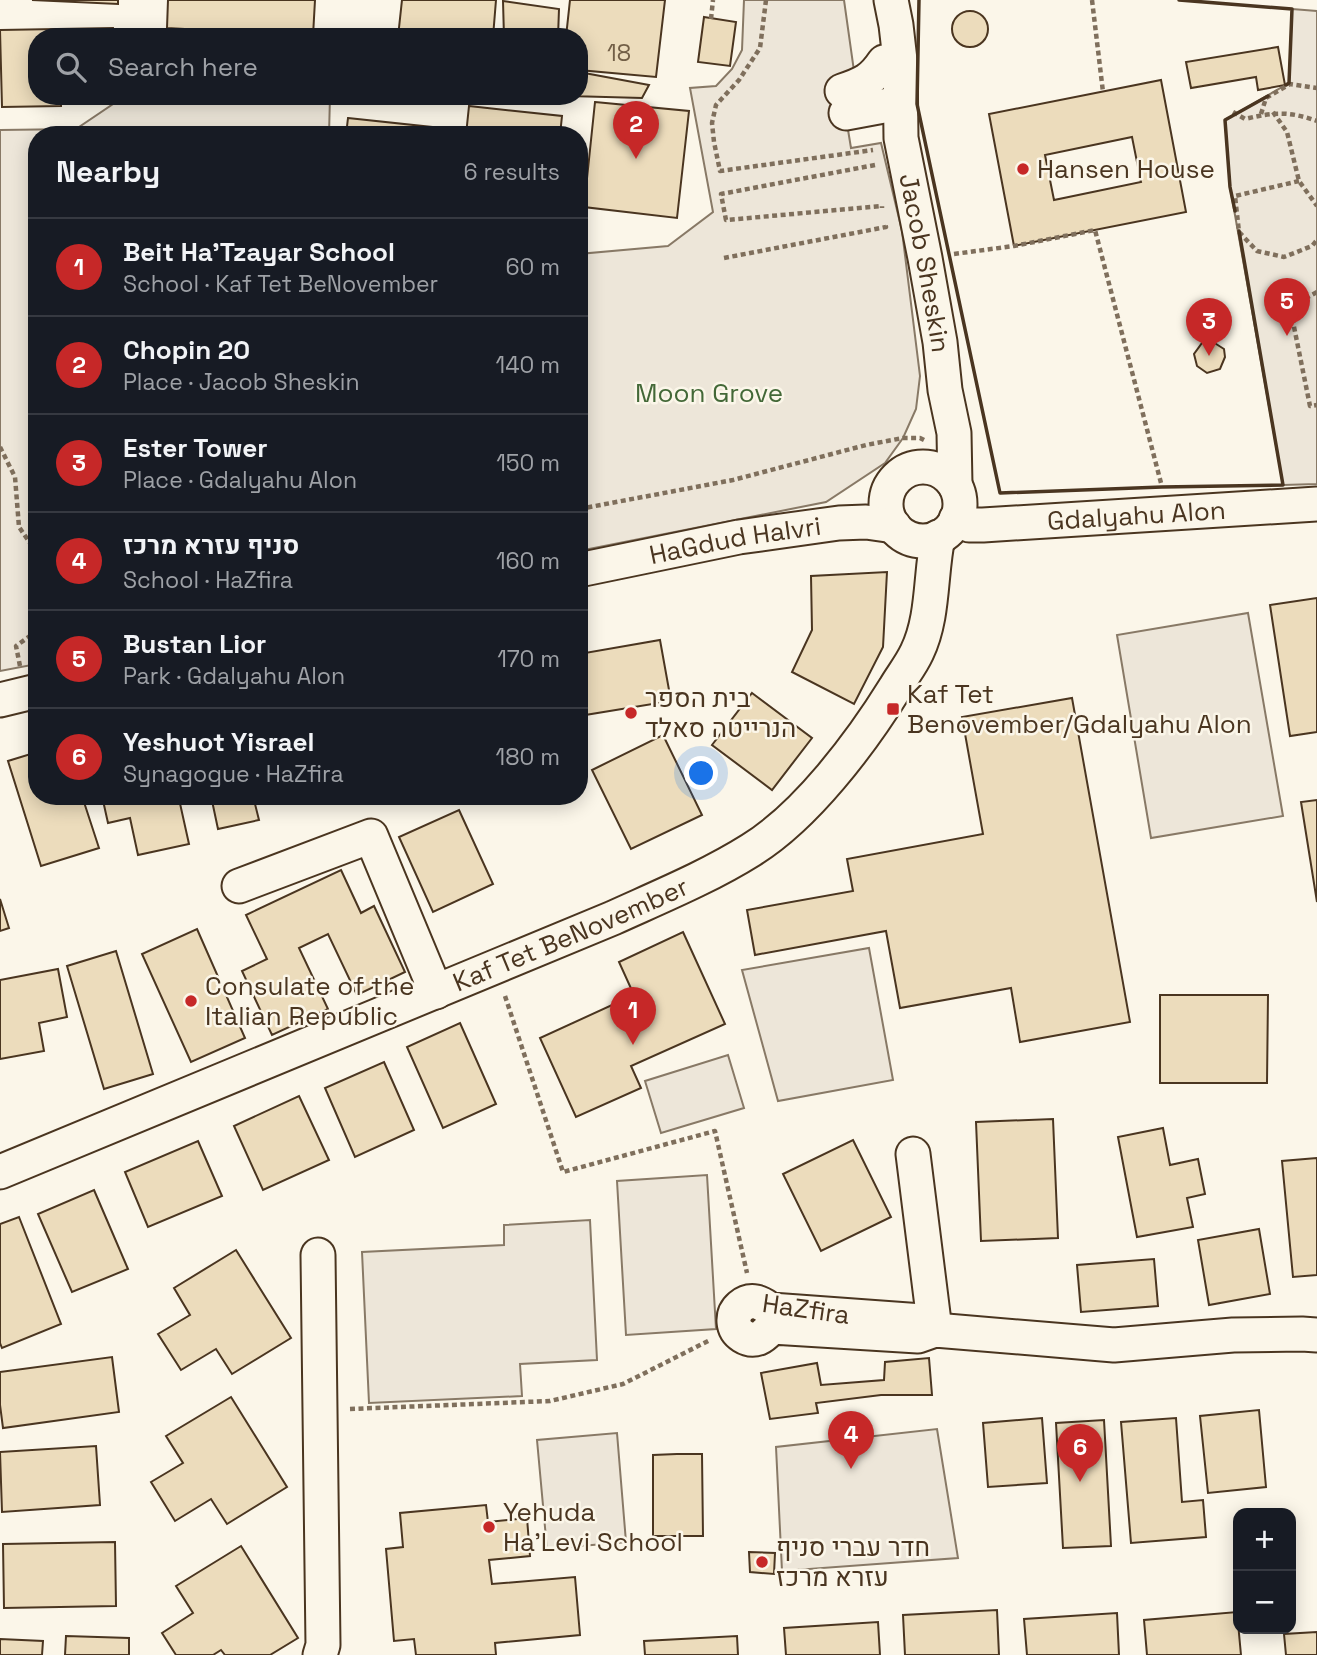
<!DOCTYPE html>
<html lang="en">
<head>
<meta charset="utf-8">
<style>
  :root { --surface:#171b24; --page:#242831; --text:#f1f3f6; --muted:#9ea1a6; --line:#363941; --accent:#c62828 }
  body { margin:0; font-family:"Space Grotesk",Heebo,sans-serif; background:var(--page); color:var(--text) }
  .controls { position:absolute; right:21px; bottom:21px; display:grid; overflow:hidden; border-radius:14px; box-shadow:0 4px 18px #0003 }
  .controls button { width:63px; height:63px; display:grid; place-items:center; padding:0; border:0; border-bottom:2px solid var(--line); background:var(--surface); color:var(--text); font:35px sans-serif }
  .you { position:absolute; left:702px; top:774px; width:24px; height:24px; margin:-18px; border:5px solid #fff; border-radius:50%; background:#1a73e8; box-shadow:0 0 0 10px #1a73e833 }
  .badge { display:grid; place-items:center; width:46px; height:46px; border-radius:50%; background:var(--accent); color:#fff; font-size:23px; font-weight:700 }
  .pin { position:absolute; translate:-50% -58px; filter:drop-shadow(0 2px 4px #0008) }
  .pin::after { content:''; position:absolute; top:37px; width:24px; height:21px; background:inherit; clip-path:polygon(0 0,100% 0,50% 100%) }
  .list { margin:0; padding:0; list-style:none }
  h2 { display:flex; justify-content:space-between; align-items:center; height:91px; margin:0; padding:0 28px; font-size:30px }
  h2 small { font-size:23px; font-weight:400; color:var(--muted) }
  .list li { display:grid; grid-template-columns:46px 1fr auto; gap:21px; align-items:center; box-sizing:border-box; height:98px; padding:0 28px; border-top:2px solid var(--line) }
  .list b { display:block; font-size:26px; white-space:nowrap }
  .list p { margin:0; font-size:23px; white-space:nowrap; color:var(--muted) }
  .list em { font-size:23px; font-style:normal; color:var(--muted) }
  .icon { flex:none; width:38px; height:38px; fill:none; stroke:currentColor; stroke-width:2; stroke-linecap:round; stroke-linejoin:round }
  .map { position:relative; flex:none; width:1317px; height:1655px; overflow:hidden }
  .search { position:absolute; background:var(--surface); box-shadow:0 4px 18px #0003; left:28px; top:28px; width:560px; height:77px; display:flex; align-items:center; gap:18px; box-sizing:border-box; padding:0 24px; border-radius:28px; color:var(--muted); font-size:26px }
  .panel { position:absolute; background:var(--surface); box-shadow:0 4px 18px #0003; left:28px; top:126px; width:560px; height:679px; border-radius:28px }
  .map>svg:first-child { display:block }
  .green { fill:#ede6d9; stroke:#887966; stroke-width:2 }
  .building { fill:#ecdcbc; stroke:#4a3520; stroke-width:2; fill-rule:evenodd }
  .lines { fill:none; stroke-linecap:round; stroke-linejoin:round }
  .minor-casing { stroke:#4a3520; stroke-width:37 }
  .path { stroke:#7f6f5c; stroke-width:4.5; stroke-dasharray:5 3.5; stroke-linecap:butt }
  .minor { stroke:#fbf6e9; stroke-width:33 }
  .wall { stroke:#4a3520; stroke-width:3.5 }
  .poi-dot { fill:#c62828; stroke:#fbf6e9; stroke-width:2.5 }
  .labels { text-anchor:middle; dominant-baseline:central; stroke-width:5; stroke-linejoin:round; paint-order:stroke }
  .number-label { font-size:23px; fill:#725f47 }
  .poi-label { font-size:26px; fill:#4a3520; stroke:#fbf6e9; text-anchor:start }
  .street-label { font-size:26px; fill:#4a3520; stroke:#fbf6e9 }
  .park-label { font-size:26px; fill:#436837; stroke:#fbf6e9 }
</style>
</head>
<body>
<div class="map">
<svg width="1317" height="1655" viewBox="0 0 1317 1655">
  <rect width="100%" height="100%" fill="#fbf6e9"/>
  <g class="green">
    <polygon points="744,0 844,0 854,71 840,81 851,148 881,143 902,231 920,376 916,409 903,438 885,463 826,502 579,551 579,254 668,246 713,212 690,88 716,86 732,69 742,50"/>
    <polygon points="1292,9 1317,11 1317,484 1283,485 1230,187 1225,120 1289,83"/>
    <polygon points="125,96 330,96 329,135 37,135 37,664 0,671 0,130 76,129"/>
    <polygon points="1248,613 1283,816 1151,838 1117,635"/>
    <polygon points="869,948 893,1080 778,1101 742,970"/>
    <polygon points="728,1055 744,1108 661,1133 645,1081"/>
    <polygon points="707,1175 716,1329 626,1335 617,1181"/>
    <polygon points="590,1220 597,1360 520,1364 522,1396 369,1403 362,1252 504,1245 504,1225"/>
    <polygon points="937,1429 958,1558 782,1571 776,1447"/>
    <polygon points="617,1433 626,1542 547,1549 537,1440"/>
  </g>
  <g class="building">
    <polygon points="32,0 118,0 118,4"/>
    <polygon points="168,0 315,0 313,36 167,28"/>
    <polygon points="402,0 496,0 493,37 398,37"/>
    <polygon points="570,0 665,0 656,77 579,70 579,37 566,37"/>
    <polygon points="503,1 559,9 558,37 504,37"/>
    <circle cx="970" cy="29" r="18"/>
    <polygon points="704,17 736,22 730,66 698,62"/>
    <polygon points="113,28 114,37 37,37 37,96 61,96 61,106 2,107 0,30"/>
    <polygon points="1278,47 1285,85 1258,90 1256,77 1191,88 1186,62"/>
    <polygon points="579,72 649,85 642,98 569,96 579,96"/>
    <path d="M1161 80 1186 212 1014 246 989 114ZM1132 137 1141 182 1054 200 1045 155Z"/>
    <polygon points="595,102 689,111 677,218 584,207"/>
    <polygon points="469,106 562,116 560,135 466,135"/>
    <polygon points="348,118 441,128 440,135 346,135"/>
    <polygon points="1213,342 1224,349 1225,357 1220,369 1207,373 1197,366 1194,354 1202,343"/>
    <polygon points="887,572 883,647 854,704 792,672 812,630 811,576"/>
    <polygon points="1317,598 1317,732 1290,736 1270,605"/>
    <polygon points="660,640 671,701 579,716 579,654"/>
    <polygon points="752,693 812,738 772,790 712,745"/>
    <polygon points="1072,698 1130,1022 1020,1042 1011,988 900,1008 886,931 755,955 747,910 853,891 847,859 983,834 962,717"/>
    <polygon points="663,735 702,815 631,849 592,770"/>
    <polygon points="37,752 37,796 82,796 99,848 41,866 8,761"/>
    <polygon points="102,796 190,796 179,799 189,844 138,855 130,818 108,823"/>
    <polygon points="211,796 253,796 259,820 218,829"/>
    <polygon points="1317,800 1317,902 1301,802"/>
    <polygon points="459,810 493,884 433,912 399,837"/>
    <polygon points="341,870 361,913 374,906 405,972 357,995 328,934 299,948 328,1009 272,1035 242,971 267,959 246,915"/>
    <polygon points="0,899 9,928 0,931"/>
    <polygon points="197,929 245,1038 191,1062 142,954"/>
    <polygon points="683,932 725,1024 631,1066 641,1088 576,1117 540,1038 634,995 619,962"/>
    <polygon points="116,951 153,1074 104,1089 67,966"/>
    <polygon points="58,969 67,1017 39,1023 44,1051 0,1059 0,980"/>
    <polygon points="1160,995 1268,995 1267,1083 1160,1083"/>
    <polygon points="460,1023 496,1104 443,1128 407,1047"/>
    <polygon points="384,1062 414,1130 355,1157 325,1088"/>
    <polygon points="299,1096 329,1160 263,1190 234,1126"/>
    <polygon points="1053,1119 1058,1238 981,1241 976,1122"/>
    <polygon points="1163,1128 1170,1165 1198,1159 1205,1194 1187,1198 1193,1227 1137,1237 1118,1137"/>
    <polygon points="853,1140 891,1217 821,1251 783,1174"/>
    <polygon points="198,1141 222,1196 148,1227 125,1172"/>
    <polygon points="1317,1158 1317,1275 1293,1277 1282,1161"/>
    <polygon points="94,1190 128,1269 72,1292 38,1214"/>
    <polygon points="19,1217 61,1324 2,1348 0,1343 0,1224"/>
    <polygon points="1259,1229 1270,1294 1209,1305 1198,1240"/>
    <polygon points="236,1250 291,1338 232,1374 216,1349 181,1370 158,1334 190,1315 174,1288"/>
    <polygon points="1154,1259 1158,1306 1081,1312 1077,1265"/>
    <polygon points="112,1357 119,1412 3,1428 0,1405 0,1372"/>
    <polygon points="929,1358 932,1395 881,1395 816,1403 818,1413 770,1419 761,1373 817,1363 821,1385 884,1380 885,1362"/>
    <polygon points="231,1397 287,1487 227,1524 211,1499 175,1521 151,1482 183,1463 166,1436"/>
    <polygon points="1259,1410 1266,1487 1208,1493 1200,1416"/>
    <polygon points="1042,1418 1047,1483 988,1487 983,1423"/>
    <polygon points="1176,1418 1182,1502 1203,1500 1206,1537 1131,1543 1121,1422"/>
    <polygon points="1104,1420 1111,1546 1063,1548 1056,1423"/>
    <polygon points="96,1446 100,1505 2,1512 0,1452"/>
    <polygon points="677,1454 702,1454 703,1536 653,1536 653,1455"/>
    <polygon points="486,1505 488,1522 527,1518 530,1556 489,1560 492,1584 575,1577 580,1635 495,1643 496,1655 416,1655 414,1639 394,1641 386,1549 403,1547 400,1513"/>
    <polygon points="115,1542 116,1606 4,1608 3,1544"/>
    <polygon points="241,1546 298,1638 270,1655 225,1655 221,1650 213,1655 176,1655 162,1633 193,1613 176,1586"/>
    <polygon points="749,1552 775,1553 774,1574 750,1572"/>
    <polygon points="997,1610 999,1655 905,1655 903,1615"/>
    <polygon points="1237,1612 1241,1655 1147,1655 1144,1620"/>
    <polygon points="1117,1613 1119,1655 1027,1655 1024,1619"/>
    <polygon points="878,1622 880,1655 786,1655 784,1628"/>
    <polygon points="1317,1632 1317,1655 1286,1655 1284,1634"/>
    <polygon points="66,1636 129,1638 129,1655 65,1655"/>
    <polygon points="737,1636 738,1655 645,1655 644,1641"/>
    <polygon points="0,1639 43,1641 42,1655 0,1655"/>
  </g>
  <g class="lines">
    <g class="minor-casing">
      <g id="minor">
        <path id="s1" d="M891 0 896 25 900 60 901 138 925 258 940 342 945 390 954 433 955 485"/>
        <path d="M842 91C863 84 872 80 884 62"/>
        <polyline points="846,113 889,105"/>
        <circle cx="923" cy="504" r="37"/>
        <path id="s2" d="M956 519 969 525H983L1317 504"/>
        <path id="s3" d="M579 570 739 537 839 523 866 522 894 526"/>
        <polyline points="0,700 37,691"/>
        <polyline points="239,886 371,836 436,992"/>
        <polyline points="913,1154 935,1330"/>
        <path id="s4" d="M0 1172 613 918C659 897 708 877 751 850 806 816 861 743 895 688 902 676 911 665 917 652 934 617 930 574 938 537"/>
        <polyline points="318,1255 323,1645 320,1655"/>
        <path d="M935 1330 922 1321 771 1310C766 1307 762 1303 756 1302 745 1300 733 1309 734 1322 735 1334 748 1342 759 1338 764 1336 768 1331 772 1327L918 1336 935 1330 1114 1345 1233 1335 1302 1334 1317 1335"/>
      </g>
    </g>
    <g class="path">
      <polyline points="766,0 760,48 739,80 716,105 712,123 714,142 720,171 873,150"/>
      <polyline points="1092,0 1103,92"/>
      <polyline points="711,19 713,0"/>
      <path d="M1233 112 1245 119C1274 112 1289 111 1317 121"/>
      <polyline points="1273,112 1287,132 1299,181 1317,206"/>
      <polyline points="1261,114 1266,98 1290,84 1317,88"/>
      <polyline points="875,165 721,194 726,220 882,206 882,208"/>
      <polyline points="1299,181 1235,196 1239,232 1257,251 1284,257 1312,246 1317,240"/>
      <polyline points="954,254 1014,246 1095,230 1161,483"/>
      <polyline points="724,258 886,227 885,223"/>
      <polyline points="1317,292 1290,307 1310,406 1317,405"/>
      <polyline points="0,447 15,477 19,527 37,553"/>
      <polyline points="579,509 733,480 866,445 903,438 920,438 924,440"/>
      <polyline points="20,666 16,646 37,631"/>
      <polyline points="505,996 563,1172 715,1131 747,1273"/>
      <polyline points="350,1409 550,1401 623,1384 710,1340"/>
    </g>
    <use href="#minor" class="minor"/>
    <g class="wall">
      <polyline points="919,0 917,104 1000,493 1162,487 1283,485 1239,231"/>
      <polyline points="1179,0 1292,9 1289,83 1286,85"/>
      <polyline points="1235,211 1230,187 1225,120 1268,96"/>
    </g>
  </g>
  <g class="poi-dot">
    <circle cx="1023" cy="169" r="7"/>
    <rect x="886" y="702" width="14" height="14" rx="3.5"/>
    <circle cx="631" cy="713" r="7"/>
    <circle cx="191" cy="1001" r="7"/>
    <circle cx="489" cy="1527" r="7"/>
    <circle cx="762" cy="1562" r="7"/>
  </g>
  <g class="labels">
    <g class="number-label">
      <text x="619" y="53">18</text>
    </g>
    <g class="poi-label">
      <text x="1037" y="169">Hansen House</text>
      <text x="907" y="694">Kaf Tet<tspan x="907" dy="30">Benovember/Gdalyahu Alon</tspan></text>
      <text x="645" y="698">בית הספר<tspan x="645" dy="30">הנרייטה סאלד</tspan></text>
      <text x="205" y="986">Consulate of the<tspan x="205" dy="30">Italian Republic</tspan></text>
      <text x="503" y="1512">Yehuda<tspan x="503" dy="30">Ha'Levi School</tspan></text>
      <text x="776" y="1547">חדר עברי סניף<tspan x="776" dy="30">עזרא מרכז</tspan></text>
    </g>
    <g class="street-label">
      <text stroke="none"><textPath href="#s1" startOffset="266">Jacob Sheskin</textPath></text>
      <text stroke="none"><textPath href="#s2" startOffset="182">Gdalyahu Alon</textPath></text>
      <text stroke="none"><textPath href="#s3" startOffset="159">HaGdud HaIvri</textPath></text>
      <text stroke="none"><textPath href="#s4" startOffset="618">Kaf Tet BeNovember</textPath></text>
      <text transform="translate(806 1309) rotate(8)">HaZfira</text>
    </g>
    <g class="park-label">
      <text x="709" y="393">Moon Grove</text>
    </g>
  </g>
</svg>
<div class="controls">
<button>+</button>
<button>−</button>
</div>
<div class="you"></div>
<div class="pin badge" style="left:633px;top:1045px">1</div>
<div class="pin badge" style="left:636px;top:159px">2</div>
<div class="pin badge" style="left:1209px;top:356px">3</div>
<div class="pin badge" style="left:851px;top:1469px">4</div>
<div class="pin badge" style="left:1287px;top:336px">5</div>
<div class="pin badge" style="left:1080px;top:1482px">6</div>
<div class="search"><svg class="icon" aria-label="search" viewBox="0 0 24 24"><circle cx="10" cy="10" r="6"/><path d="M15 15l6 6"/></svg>Search here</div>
<section class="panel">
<h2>Nearby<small>6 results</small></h2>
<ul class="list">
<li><span class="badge">1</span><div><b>Beit Ha'Tzayar School</b><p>School · Kaf Tet BeNovember</p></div><em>60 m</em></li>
<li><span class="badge">2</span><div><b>Chopin 20</b><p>Place · Jacob Sheskin</p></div><em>140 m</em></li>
<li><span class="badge">3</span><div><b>Ester Tower</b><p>Place · Gdalyahu Alon</p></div><em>150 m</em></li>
<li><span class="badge">4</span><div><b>סניף עזרא מרכז</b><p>School · HaZfira</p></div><em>160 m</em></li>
<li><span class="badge">5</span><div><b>Bustan Lior</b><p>Park · Gdalyahu Alon</p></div><em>170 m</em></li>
<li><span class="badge">6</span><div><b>Yeshuot Yisrael</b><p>Synagogue · HaZfira</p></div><em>180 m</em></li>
</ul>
</section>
</div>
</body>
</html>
